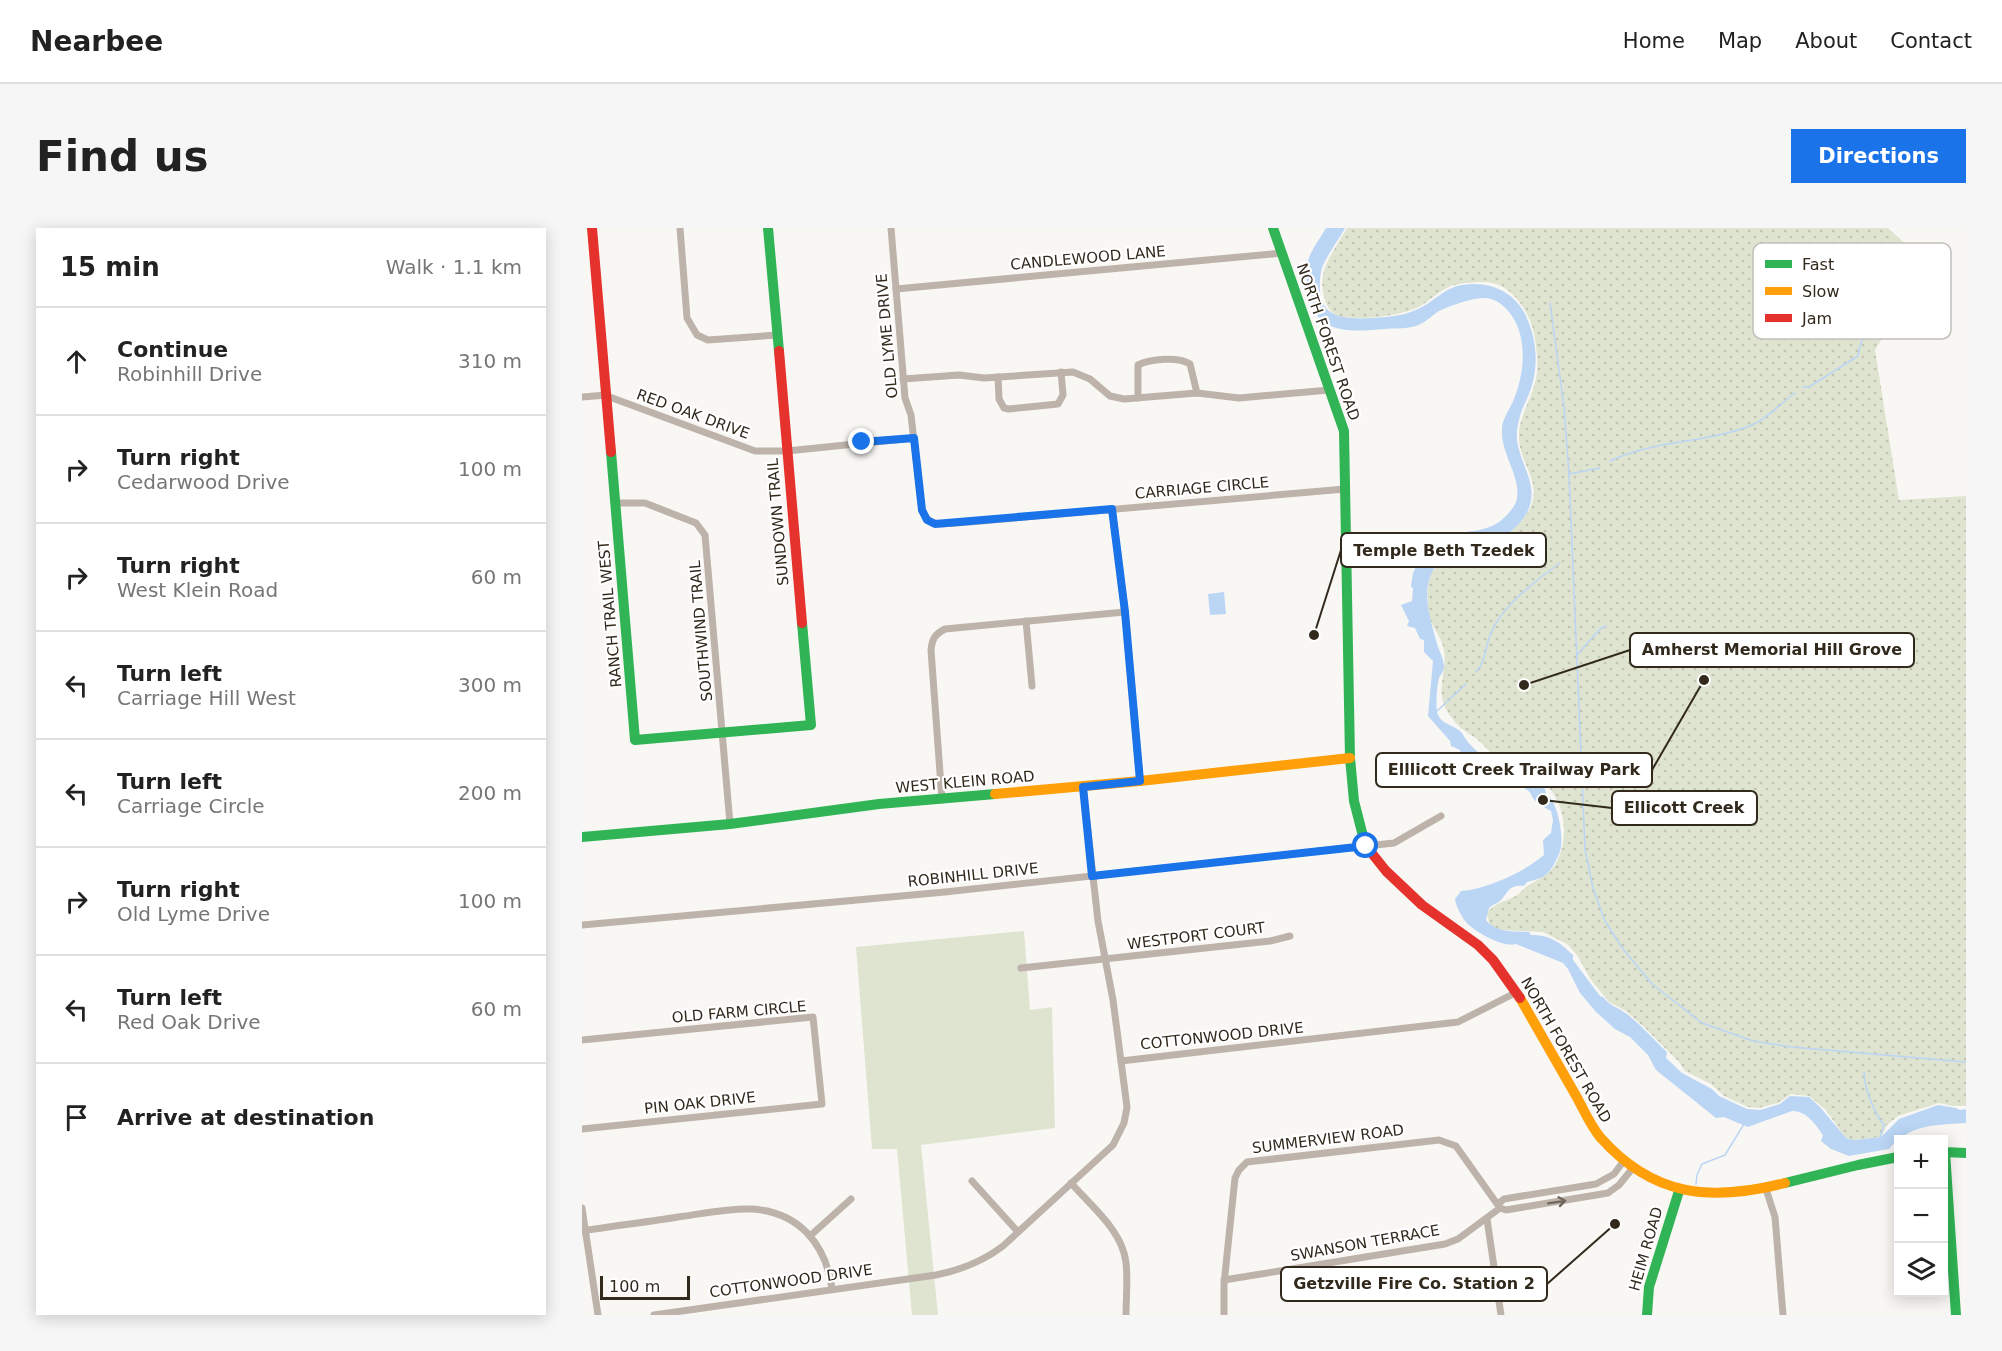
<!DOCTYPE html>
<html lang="en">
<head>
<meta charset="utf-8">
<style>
  :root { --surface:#fff; --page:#f6f6f6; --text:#222; --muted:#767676; --line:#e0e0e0; --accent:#1a73e8 }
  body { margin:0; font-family:"DejaVu Sans",sans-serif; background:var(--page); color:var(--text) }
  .controls { position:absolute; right:18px; bottom:18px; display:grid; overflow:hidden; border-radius:0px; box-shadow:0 3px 15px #0003 }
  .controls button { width:54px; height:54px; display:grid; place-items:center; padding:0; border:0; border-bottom:2px solid var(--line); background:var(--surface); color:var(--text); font:30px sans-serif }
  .scale { position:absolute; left:18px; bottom:15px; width:90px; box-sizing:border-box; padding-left:6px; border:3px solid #32291d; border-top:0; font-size:16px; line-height:21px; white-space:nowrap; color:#32291d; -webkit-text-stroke:4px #fff; paint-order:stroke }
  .stop { position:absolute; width:18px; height:18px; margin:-14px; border:4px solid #1a73e8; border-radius:50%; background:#fff }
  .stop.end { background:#1a73e8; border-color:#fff; box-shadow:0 2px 6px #0008 }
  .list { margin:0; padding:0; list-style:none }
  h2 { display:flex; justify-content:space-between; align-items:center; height:78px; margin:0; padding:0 24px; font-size:26px }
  h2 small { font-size:20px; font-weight:400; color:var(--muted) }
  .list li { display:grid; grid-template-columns:39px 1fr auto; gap:18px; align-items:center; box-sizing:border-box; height:108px; padding:0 24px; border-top:2px solid var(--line) }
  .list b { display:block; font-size:22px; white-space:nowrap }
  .list p { margin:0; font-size:20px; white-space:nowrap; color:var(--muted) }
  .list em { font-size:20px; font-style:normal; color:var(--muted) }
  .icon { flex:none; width:33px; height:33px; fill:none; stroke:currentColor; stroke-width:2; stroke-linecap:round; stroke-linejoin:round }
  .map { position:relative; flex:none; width:1384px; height:1087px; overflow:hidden; border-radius:0px }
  header { display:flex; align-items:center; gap:36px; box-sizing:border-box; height:84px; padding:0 30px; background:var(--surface); border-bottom:2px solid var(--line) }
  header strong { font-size:28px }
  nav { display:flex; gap:33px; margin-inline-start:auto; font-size:21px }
  .intro { display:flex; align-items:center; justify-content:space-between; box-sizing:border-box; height:144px; padding:0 36px }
  h1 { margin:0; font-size:42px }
  .button { padding:15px 27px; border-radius:0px; background:var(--accent); color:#fff; font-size:21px; font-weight:700 }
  main { display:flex; gap:36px; padding:0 36px }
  aside { flex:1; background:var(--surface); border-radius:0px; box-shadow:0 3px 15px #0003 }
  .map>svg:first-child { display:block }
  .grass { fill:#dfe4d0 }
  .park { fill:url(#park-dots) }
  .water { fill:#bbd5f5 }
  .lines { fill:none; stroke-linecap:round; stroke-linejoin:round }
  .stream { stroke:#bbd5f5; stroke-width:1.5 }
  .street { stroke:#beb3ab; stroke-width:7 }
  .fast { stroke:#30b455; stroke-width:10 }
  .slow { stroke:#ff9f0a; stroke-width:10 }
  .jam { stroke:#e5322d; stroke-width:10 }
  .oneway { stroke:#71675d }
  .route { stroke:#1a73e8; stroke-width:8 }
  .labels { text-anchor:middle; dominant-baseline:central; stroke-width:4.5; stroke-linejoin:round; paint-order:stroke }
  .street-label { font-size:15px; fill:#32291d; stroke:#fff }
  .key { fill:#fff; stroke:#c2bfbb; stroke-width:1.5 }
  .key-label { font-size:16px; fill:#32291d }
  .leader { fill:none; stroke:#32291d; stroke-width:2 }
  .callout-dot { fill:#32291d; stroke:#fff; stroke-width:2 }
  .callout { fill:#fff; stroke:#32291d; stroke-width:2 }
  .callout-label { font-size:16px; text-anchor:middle; font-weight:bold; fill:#32291d }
</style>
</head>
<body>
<header>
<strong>Nearbee</strong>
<nav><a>Home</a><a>Map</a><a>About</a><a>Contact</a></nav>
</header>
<div class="intro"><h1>Find us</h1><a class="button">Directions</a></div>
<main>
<aside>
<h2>15 min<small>Walk · 1.1 km</small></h2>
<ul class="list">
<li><svg class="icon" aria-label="ahead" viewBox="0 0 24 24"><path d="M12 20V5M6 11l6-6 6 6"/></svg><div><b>Continue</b><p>Robinhill Drive</p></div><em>310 m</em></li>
<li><svg class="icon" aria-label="right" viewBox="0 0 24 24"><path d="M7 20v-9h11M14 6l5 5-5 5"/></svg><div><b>Turn right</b><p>Cedarwood Drive</p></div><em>100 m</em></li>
<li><svg class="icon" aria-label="right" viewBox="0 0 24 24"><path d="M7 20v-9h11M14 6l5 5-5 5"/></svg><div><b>Turn right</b><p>West Klein Road</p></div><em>60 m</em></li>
<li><svg class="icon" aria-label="left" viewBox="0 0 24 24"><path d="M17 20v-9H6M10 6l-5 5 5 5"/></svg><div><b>Turn left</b><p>Carriage Hill West</p></div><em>300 m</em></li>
<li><svg class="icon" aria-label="left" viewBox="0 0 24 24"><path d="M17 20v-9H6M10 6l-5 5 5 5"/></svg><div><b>Turn left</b><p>Carriage Circle</p></div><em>200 m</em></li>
<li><svg class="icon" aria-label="right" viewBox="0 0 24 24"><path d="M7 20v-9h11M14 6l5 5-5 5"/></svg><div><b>Turn right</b><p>Old Lyme Drive</p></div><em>100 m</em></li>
<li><svg class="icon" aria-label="left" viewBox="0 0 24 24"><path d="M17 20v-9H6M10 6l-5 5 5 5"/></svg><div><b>Turn left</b><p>Red Oak Drive</p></div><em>60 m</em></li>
<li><svg class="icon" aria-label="arrive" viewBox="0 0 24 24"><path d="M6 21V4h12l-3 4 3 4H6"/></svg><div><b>Arrive at destination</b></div></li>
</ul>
</aside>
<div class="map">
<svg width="1384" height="1087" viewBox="0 0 1384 1087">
  <defs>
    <pattern id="park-dots" width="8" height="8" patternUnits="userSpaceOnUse" patternTransform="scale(1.5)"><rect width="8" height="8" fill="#dfe4d0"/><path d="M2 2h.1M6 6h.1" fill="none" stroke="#c0c4b2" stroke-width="1.8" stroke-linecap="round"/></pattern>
  </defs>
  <rect width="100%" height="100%" fill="#f9f7f4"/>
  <polygon class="grass" points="442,703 448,782 470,779 473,900 339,917 356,1087 330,1087 315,921 290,921 274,719"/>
  <path class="park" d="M765 0H1306L1344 35 1293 122 1317 272 1384 268V878H1371L1357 875 1316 888 1305 897 1299 909 1270 912 1263 909 1243 881 1227 868 1209 866 1196 875 1177 880 1166 879 1142 868 1129 856 1103 843 1097 834 1063 800 1044 783 1027 774 1009 752 995 727 985 716 961 704 921 702 915 707 907 694 905 685C913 675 921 674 932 669 937 667 940 662 944 659 958 650 969 647 976 631 988 606 982 570 959 552 947 543 929 539 916 530 908 525 903 518 896 512 892 508 887 507 883 503 875 498 870 490 865 483 851 461 869 439 860 415 857 407 851 399 848 391 845 381 845 363 847 353 852 333 871 320 890 317 897 316 905 317 911 314 923 310 933 301 941 291 967 259 938 240 937 210 936 191 947 176 952 158 958 140 955 123 952 105 948 86 933 62 914 56 905 53 896 54 887 55 878 55 869 57 861 62 850 69 842 78 829 82 814 88 769 94 754 87 741 80 738 56 742 43 745 31 759 11 765 0Z"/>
  <g class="water">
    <path d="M744 0H763C757 12 741 32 739 44 732 88 755 92 791 90 806 89 822 88 836 81 852 74 862 60 880 57 909 52 936 65 946 93 957 119 956 148 944 173 938 185 934 199 935 213 939 239 960 261 943 288 936 299 923 309 911 313 891 321 874 314 857 334 837 356 847 387 854 412 856 421 861 428 862 438 862 444 858 447 857 450 855 457 853 481 856 487 860 496 871 497 878 503 881 505 883 511 886 514 893 523 908 534 918 539 929 544 944 545 953 552 957 554 960 558 963 561L964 566C976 574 981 605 979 619 978 626 971 639 966 645 960 651 952 652 945 654L942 658C927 657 928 662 920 671 917 675 911 676 907 680L904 692C915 705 931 703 947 704L949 707C969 707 977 714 991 727V732L1018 768 1021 769C1028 778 1037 780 1045 786 1059 797 1072 812 1085 824L1084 830 1100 845 1130 861 1137 868 1165 881 1178 882 1198 876 1208 868 1227 869 1238 879 1264 910 1272 912 1299 909 1317 891 1356 877 1374 880 1378 882 1384 881V895C1353 897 1328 896 1307 921L1267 928 1249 921 1239 913 1241 907C1233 896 1225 883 1210 883L1166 899 1142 889 1134 890 1074 842 1066 827 1048 809 1033 801 1014 784 998 765 986 741 981 735 934 716C921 720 891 703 883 693 878 686 874 678 873 671L879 663C905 661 942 644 962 627L961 612 969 605 971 592 969 583C960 578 951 574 948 564L938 557 929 559 903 546 881 529 878 522 869 518 868 513 846 488 851 433 842 424V412L838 411 833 400 825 398 827 393 819 377 830 373 831 361 829 358C830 353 830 345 833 341 835 337 840 335 843 332 851 323 854 314 865 309 886 300 904 307 923 289 928 284 934 277 935 270 939 248 918 225 920 200 921 189 928 181 932 171 942 146 946 112 930 88 922 77 914 70 901 70 887 71 870 77 857 83 848 89 841 97 830 99 821 101 812 100 803 101 767 104 732 107 726 63 724 51 723 39 728 27 732 18 739 9 744 0Z"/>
    <polygon points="642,364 644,386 628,387 626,366"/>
  </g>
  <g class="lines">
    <g class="stream">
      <polyline points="968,75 982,179 987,246 1003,621 1011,660 1023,693 1041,721 1070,756 1120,795 1171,813 1209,819 1384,834"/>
      <path d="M1221 159H1227L1276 128C1280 101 1286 111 1303 95L1337 29"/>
      <path d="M1028 233C1073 211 1126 216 1172 196 1186 190 1200 174 1213 165"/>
      <polyline points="987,246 1018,240"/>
      <polyline points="995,427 1018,401 1024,398"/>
      <path d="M894 444C904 434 903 418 909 405 920 378 954 352 978 335"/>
      <polyline points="854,484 884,456"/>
      <polyline points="952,551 960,542 971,534"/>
      <path d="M1282 844C1282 859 1292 885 1302 897L1298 910"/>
      <polyline points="1114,956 1115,947 1120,936 1143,927 1162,896"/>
    </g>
    <g class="street">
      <polyline points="98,0 105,90 115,107 126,112 195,107"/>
      <path d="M309 0 323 170 329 187 340 283C347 299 359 296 375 295L763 261"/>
      <polyline points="314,61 700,25"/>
      <polyline points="416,149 417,171 422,180 427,181 476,176 481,167 479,144"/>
      <polyline points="321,151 377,147 402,150 491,144 508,151 528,168 542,171 615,165 657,170 747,162"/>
      <polyline points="25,168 173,223 205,223 332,210"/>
      <polyline points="0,169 25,167"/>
      <path d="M556 170V137C568 131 596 128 608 136L615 165"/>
      <polyline points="34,275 63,275 114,295 123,307 148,596"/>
      <polyline points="530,281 543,384 558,553"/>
      <polyline points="444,393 450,458"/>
      <path d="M360 572 349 422C350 411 353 406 363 401L543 384"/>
      <polyline points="0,697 363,664 812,615 859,588"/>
      <polyline points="439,740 688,713 708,708"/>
      <polyline points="0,812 231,789 240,876 0,901"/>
      <polyline points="539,833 876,794 935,764"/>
      <polyline points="390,953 436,1004"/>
      <path d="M489 955C509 978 541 1003 544 1035 546 1052 544 1070 544 1087"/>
      <polyline points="1183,958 1193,989 1201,1087"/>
      <polyline points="916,976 922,971 1014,956 1032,946 1041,934"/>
      <polyline points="0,980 16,1087"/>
      <polyline points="918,980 924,982 1026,965 1037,957 1050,941"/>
      <polyline points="905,991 919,1087"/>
      <path d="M0 1003C32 998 64 994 96 989 120 986 145 980 170 981 217 984 244 1016 250 1061"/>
      <polyline points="228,1008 269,971"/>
      <polyline points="642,1052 863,1016 876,1011 918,980"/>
      <path d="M72 1087 354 1047C379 1042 400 1034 421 1018L531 917 542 895 545 879 531 772 516 693 501 559"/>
      <polyline points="642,1087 642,1056 653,950 657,942 665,934 857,912 874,918 918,980"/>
    </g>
    <g class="fast">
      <polyline points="186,0 197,123"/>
      <polyline points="691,0 762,203 768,530 772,573 782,612"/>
      <polyline points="29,224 53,512 229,497 220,395"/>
      <polyline points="0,609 148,596 297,576 413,566"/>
      <polyline points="1362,924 1384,925"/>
      <polyline points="1363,924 1374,1087"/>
      <polyline points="1203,955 1276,937 1316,929"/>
      <polyline points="1065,1087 1067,1059 1097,963"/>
    </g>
    <g class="slow">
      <polyline points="413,566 558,553 768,530"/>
      <path d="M938 770C956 802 975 834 993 866 1001 880 1008 897 1018 909 1071 969 1129 974 1203 955"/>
    </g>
    <g class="jam">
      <polyline points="10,0 29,224"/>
      <polyline points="197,123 220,395"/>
      <polyline points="782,612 784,618 804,643 840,677 896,717 911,732 938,770"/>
    </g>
  </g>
  <defs><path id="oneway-shaft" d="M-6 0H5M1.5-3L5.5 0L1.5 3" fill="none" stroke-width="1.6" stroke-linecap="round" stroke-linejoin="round" transform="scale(1.5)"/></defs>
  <use class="oneway" href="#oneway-shaft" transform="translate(975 974) rotate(-9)"/>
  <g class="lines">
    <polyline class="route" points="280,214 332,210 340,282 345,292 353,296 530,281 543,384 558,553 501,559 510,648 784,618"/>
  </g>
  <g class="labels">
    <g class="street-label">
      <text transform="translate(506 30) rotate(-5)">CANDLEWOOD LANE</text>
      <text transform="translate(305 108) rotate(-95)">OLD LYME DRIVE</text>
      <text transform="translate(746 114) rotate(71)">NORTH FOREST ROAD</text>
      <text transform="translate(111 186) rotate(20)">RED OAK DRIVE</text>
      <text transform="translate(620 260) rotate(-5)">CARRIAGE CIRCLE</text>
      <text transform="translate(196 294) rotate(-95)">SUNDOWN TRAIL</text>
      <text transform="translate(28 386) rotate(-95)">RANCH TRAIL WEST</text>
      <text transform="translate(119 403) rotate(-95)">SOUTHWIND TRAIL</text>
      <text transform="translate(383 554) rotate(-5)">WEST KLEIN ROAD</text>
      <text transform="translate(391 647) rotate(-6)">ROBINHILL DRIVE</text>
      <text transform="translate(614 708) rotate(-7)">WESTPORT COURT</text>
      <text transform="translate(157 784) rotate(-5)">OLD FARM CIRCLE</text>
      <text transform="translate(640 808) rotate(-6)">COTTONWOOD DRIVE</text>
      <text transform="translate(984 822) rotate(60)">NORTH FOREST ROAD</text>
      <text transform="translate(118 875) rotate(-6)">PIN OAK DRIVE</text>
      <text transform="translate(746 911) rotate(-7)">SUMMERVIEW ROAD</text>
      <text transform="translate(783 1015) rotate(-10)">SWANSON TERRACE</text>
      <text transform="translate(1064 1021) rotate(-74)">HEIM ROAD</text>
      <text transform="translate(209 1053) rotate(-8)">COTTONWOOD DRIVE</text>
    </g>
  </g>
  <rect x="1171" y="15" width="198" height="96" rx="9" class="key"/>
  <rect x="1183" y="32" width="27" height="8" fill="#30b455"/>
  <rect x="1183" y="59" width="27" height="8" fill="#ff9f0a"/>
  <rect x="1183" y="86" width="27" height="8" fill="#e5322d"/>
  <g class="key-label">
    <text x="1220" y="42">Fast</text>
    <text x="1220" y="69">Slow</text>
    <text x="1220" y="96">Jam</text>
  </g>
  <path class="leader" d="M732 407L759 322M942 457L1048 422M1122 452L1070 542M961 572L1030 580M1033 996L965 1056"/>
  <g class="callout-dot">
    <circle cx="732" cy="407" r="6"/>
    <circle cx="942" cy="457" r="6"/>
    <circle cx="1122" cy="452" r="6"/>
    <circle cx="961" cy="572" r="6"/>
    <circle cx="1033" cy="996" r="6"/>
  </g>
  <g class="callout">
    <rect x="759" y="305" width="205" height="34" rx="6"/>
    <rect x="1048" y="405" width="284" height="34" rx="6"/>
    <rect x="794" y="525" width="276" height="34" rx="6"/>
    <rect x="1030" y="563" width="145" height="34" rx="6"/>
    <rect x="699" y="1039" width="266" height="34" rx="6"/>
  </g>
  <g class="callout-label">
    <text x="862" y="328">Temple Beth Tzedek</text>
    <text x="1190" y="427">Amherst Memorial Hill Grove</text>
    <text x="932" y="547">Elllicott Creek Trailway Park</text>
    <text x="1102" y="585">Ellicott Creek</text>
    <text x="832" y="1061">Getzville Fire Co. Station 2</text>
  </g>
</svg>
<div class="controls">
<button>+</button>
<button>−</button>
<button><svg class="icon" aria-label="layers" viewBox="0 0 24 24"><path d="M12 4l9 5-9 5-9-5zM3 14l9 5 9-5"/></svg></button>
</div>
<div class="scale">100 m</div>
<div class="stop" style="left:784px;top:618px"></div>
<div class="stop end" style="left:280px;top:214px"></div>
</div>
</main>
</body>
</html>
